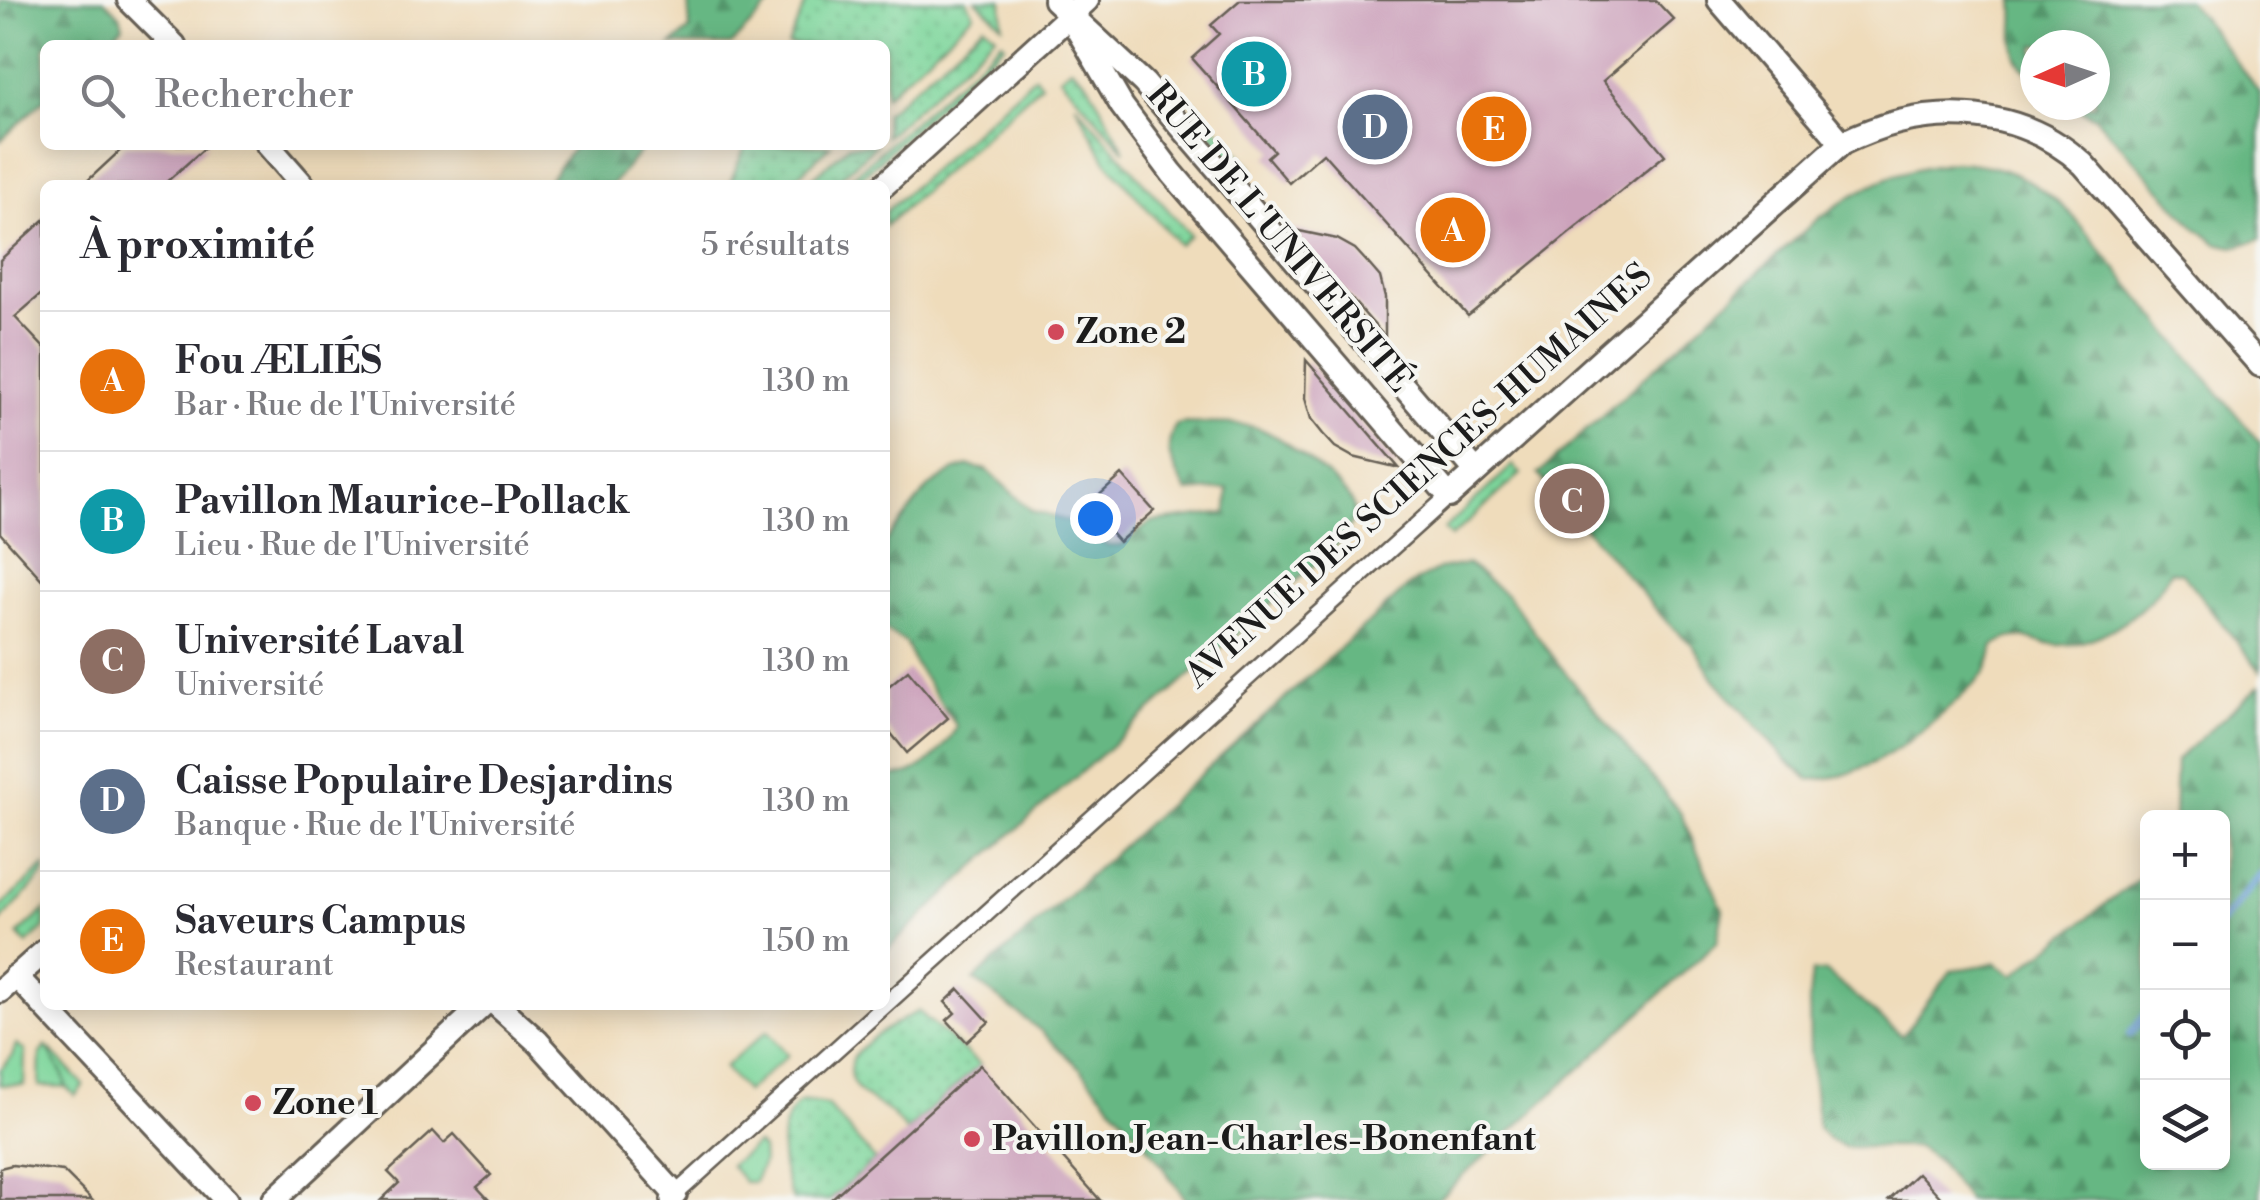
<!DOCTYPE html>
<html lang="fr">
<head>
<meta charset="utf-8">
<style>
  :root { --surface:#fff; --page:#f2f2f3; --text:#2b2b33; --muted:#7c7c81; --line:#e1e1e2; --accent:#111827 }
  body { margin:0; font-family:"Libre Bodoni",serif; background:var(--page); color:var(--text) }
  .controls { position:absolute; right:30px; bottom:30px; display:grid; overflow:hidden; border-radius:15px; box-shadow:0 5px 25px #0003 }
  .controls button { width:90px; height:90px; display:grid; place-items:center; padding:0; border:0; border-bottom:2px solid var(--line); background:var(--surface); color:var(--text); font:50px sans-serif }
  .compass { position:absolute; left:2020px; top:30px; width:90px; height:90px; border-radius:50%; background:var(--surface); box-shadow:0 5px 25px #0003; rotate:267deg }
  .you { position:absolute; left:1095px; top:518px; width:35px; height:35px; margin:-25px; border:8px solid #fff; border-radius:50%; background:#1a73e8; box-shadow:0 0 0 15px #1a73e833 }
  .badge { display:grid; place-items:center; width:65px; height:65px; border-radius:50%; background:var(--accent); color:#fff; font-size:32px; font-weight:700 }
  .pin { position:absolute; translate:-50% -50%; border:5px solid #fff; box-shadow:0 2px 10px #0006 }
  .list { margin:0; padding:0; list-style:none }
  h2 { display:flex; justify-content:space-between; align-items:center; height:130px; margin:0; padding:0 40px; font-size:42px }
  h2 small { font-size:32px; font-weight:400; color:var(--muted) }
  .list li { display:grid; grid-template-columns:65px 1fr auto; gap:30px; align-items:center; box-sizing:border-box; height:140px; padding:0 40px; border-top:2px solid var(--line) }
  .list b { display:block; font-size:38px; white-space:nowrap }
  .list p { margin:0; font-size:32px; white-space:nowrap; color:var(--muted) }
  .list em { font-size:32px; font-style:normal; color:var(--muted) }
  .icon { flex:none; width:55px; height:55px; fill:none; stroke:currentColor; stroke-width:2; stroke-linecap:round; stroke-linejoin:round }
  .map { position:relative; flex:none; width:2260px; height:1200px; overflow:hidden }
  .search { position:absolute; background:var(--surface); box-shadow:0 5px 25px #0003; left:40px; top:40px; width:850px; height:110px; display:flex; align-items:center; gap:25px; box-sizing:border-box; padding:0 35px; border-radius:15px; color:var(--muted); font-size:38px }
  .panel { position:absolute; background:var(--surface); box-shadow:0 5px 25px #0003; left:40px; top:180px; width:850px; height:830px; border-radius:15px }
  .map>svg:first-child { display:block }
  .grass { fill:url(#grass-dots); stroke:#4d795c; stroke-width:2.5 }
  .forest { fill:url(#forest-firs); stroke:#416a50; stroke-width:2.5 }
  .green { fill:#7ed69b; stroke:#4d795c; stroke-width:2.5 }
  .lines { fill:none; stroke-linecap:round; stroke-linejoin:round }
  .stream { stroke:#669fd5; stroke-width:8 }
  .building { fill:#cca2bb }
  .pedestrian-casing { stroke:#665f54; stroke-width:20 }
  .minor-casing { stroke:#665f54; stroke-width:28 }
  .pedestrian { stroke:#fff; stroke-width:15 }
  .minor { stroke:#fff; stroke-width:22 }
  .poi-dot { fill:#d1495b; stroke:#f6f6f2; stroke-width:4 }
  .labels { text-anchor:middle; dominant-baseline:central; stroke-width:8; stroke-linejoin:round; paint-order:stroke }
  .street-label { font-size:35px; fill:#1c1c1c; stroke:#f6f6f2 }
  .poi-label { font-size:35px; font-weight:bold; fill:#1c1c1c; stroke:#f6f6f2; text-anchor:start }
</style>
</head>
<body>
<div class="map">
<svg width="2260" height="1200" viewBox="0 0 2260 1200">
  <defs>
    <pattern id="grass-dots" width="8" height="8" patternUnits="userSpaceOnUse" patternTransform="scale(2.5)"><rect width="8" height="8" fill="#7ed69b"/><path d="M2 2h.1M6 6h.1" fill="none" stroke="#6cb785" stroke-width="1.8" stroke-linecap="round"/></pattern>
    <pattern id="forest-firs" width="22" height="20" patternUnits="userSpaceOnUse" patternTransform="scale(2.5)"><rect width="22" height="20" fill="#66b783"/><path d="M5 1l3.5 6h-7zM16 11l3.5 6h-7z" fill="#53946a"/></pattern>
  </defs>
  <rect width="100%" height="100%" fill="#f6f6f2"/>
  <filter id="ink" filterUnits="userSpaceOnUse"><feTurbulence type="fractalNoise" baseFrequency=".01" numOctaves="2"/><feDisplacementMap in="SourceGraphic" scale="20" xChannelSelector="R" yChannelSelector="G"/><feConvolveMatrix kernelMatrix="1 2 1 2 8 2 1 2 1" color-interpolation-filters="sRGB"/></filter>
  <filter id="wash" filterUnits="userSpaceOnUse"><feTurbulence type="fractalNoise" baseFrequency=".0048" numOctaves="4" result="noise"/><feDisplacementMap in="SourceGraphic" scale="40" xChannelSelector="R" yChannelSelector="G"/><feGaussianBlur stdDeviation="2.25" result="paint"/><feColorMatrix in="noise" values="0 0 0 0 0 0 0 0 0 0 0 0 0 0 0 0 0 1.4 0 .05"/><feComposite in="paint" operator="in"/></filter>
  <g filter="url(#wash)">
    <rect width="100%" height="100%" fill="#efdcbb"/>
    <g class="grass">
      <polygon points="807,0 967,0 974,14 885,96 885,45 788,45"/>
      <polygon points="976,0 1002,0 1003,25"/>
      <polygon points="984,25 996,35 885,137 885,113"/>
      <polygon points="1002,41 1005,44 853,185 843,185"/>
      <polygon points="1071,67 1088,83 1125,151 1060,77"/>
      <polygon points="1035,76 1041,84 885,226 885,212"/>
      <polygon points="1075,103 1190,235 1179,245 1106,161"/>
      <polygon points="1195,103 1253,169 1244,176 1217,144 1193,105"/>
      <polygon points="746,145 831,145 788,185 729,185"/>
      <polygon points="849,145 876,145 832,185 806,185"/>
      <polygon points="1513,465 1521,474 1451,537 1444,529"/>
      <polygon points="45,866 45,873 0,922 0,907"/>
      <polygon points="45,910 45,928 27,944 18,934"/>
      <path d="M918 1011 980 1065 906 1131C900 1124 893 1114 885 1109 876 1103 866 1099 859 1091 826 1054 893 1026 918 1011Z"/>
      <path d="M51 1050 84 1085 75 1096 66 1087C65 1073 51 1064 51 1050Z"/>
      <path d="M803 1101 827 1105 875 1160 830 1200H793C780 1175 773 1117 803 1101Z"/>
    </g>
    <g class="forest">
      <polygon points="0,0 104,0 120,15 123,26 102,45 45,45 45,99 0,141"/>
      <polygon points="688,0 775,0 731,45 671,45 690,30"/>
      <path d="M2014 0H2188L2260 93V240L2234 247 2216 243 2195 227 2095 117 2070 105H2095V45H2035V80C2004 53 2017 37 2014 0Z"/>
      <polygon points="575,145 645,145 612,185 545,185"/>
      <path d="M1954 162C2008 164 2033 179 2072 215L2260 443V671L2182 573 2170 571C2155 607 2099 646 2059 645 2029 645 2022 626 1994 646 1992 652 1991 662 1988 668 1984 676 1974 684 1967 691 1929 728 1865 783 1809 779L1787 761 1714 679 1693 645 1668 623 1538 474 1814 222C1861 187 1894 169 1954 162Z"/>
      <path d="M1184 423C1208 424 1241 421 1263 430 1283 439 1347 486 1353 506 1357 520 1346 531 1340 542L970 871 885 952V776C919 779 940 754 957 727L914 663 906 643 885 630V542L928 488 955 470 968 466 987 470 1032 511 1068 521 1108 546H1120L1151 522 1227 513 1228 489 1187 492C1174 466 1160 452 1176 425Z"/>
      <polygon points="1467,564 1508,596 1552,656 1680,812 1723,910 1717,942 1437,1200 1186,1200 1153,1153 1080,1068 1041,1031 974,980 1411,584 1439,569"/>
      <polygon points="2260,685 2260,1200 1967,1200 1937,1160 1917,1147 1845,1147 1829,1140 1818,1128 1810,1054 1809,999 1812,972 1826,972 1902,1036 1951,971 1995,963 2014,975 2147,872 2148,1162 2222,1162 2222,818 2174,817 2176,760"/>
    </g>
    <g class="green">
      <polygon points="767,1031 788,1055 746,1092 724,1067"/>
      <polygon points="16,1045 25,1051 24,1085 0,1085 0,1070 12,1056"/>
      <polygon points="46,1046 63,1075 66,1087 39,1086 40,1053"/>
      <polygon points="757,1144 762,1149 763,1163 754,1182 744,1182 730,1165"/>
    </g>
    <g class="lines">
      <g class="stream">
        <polyline points="2222,922 2260,876"/>
        <polyline points="2130,1034 2148,1012"/>
      </g>
    </g>
    <g id="blocks">
      <g class="building">
        <polygon points="1240,0 1655,0 1674,20 1603,81 1665,155 1468,316 1323,153 1289,183 1267,157 1274,151 1192,58 1219,34 1211,25"/>
        <polygon points="126,145 208,145 163,185 83,185"/>
        <polygon points="45,219 45,291 15,317 45,349 45,583 0,533 0,260"/>
        <polygon points="1290,229 1337,239 1355,249 1367,262 1380,277 1385,297 1385,337"/>
        <polygon points="1306,360 1399,468 1353,457 1335,447 1323,434 1311,419 1305,398"/>
        <polygon points="1122,475 1154,511 1119,542 1087,506"/>
        <polygon points="908,670 948,718 907,753 885,726 885,689"/>
        <polygon points="959,989 989,1022 967,1042 947,1020 955,1013 945,1002"/>
        <polygon points="980,1065 1100,1200 830,1200 875,1160"/>
        <polygon points="433,1131 444,1143 454,1134 491,1175 477,1187 489,1200 381,1200 399,1183 388,1172"/>
        <polygon points="12,1165 63,1171 92,1200 0,1200 0,1168"/>
        <polygon points="1918,1173 1943,1200 1889,1200"/>
      </g>
    </g>
  </g>
  <g filter="url(#ink)">
    <use href="#blocks" fill-opacity="0" stroke="#665f54" stroke-width="2.5"/>
    <g class="lines">
      <g class="pedestrian-casing">
        <polyline id="pedestrian" points="669,1200 1449,496"/>
      </g>
      <g class="minor-casing">
        <g id="minor">
          <polyline points="129,0 174,45"/>
          <polyline points="1055,0 1144,83 1476,471"/>
          <polyline points="1719,0 1842,143"/>
          <path d="M1069 15 1122 106 1172 173 1449 496 1842 143C1921 104 2014 102 2083 164L2260 365"/>
          <polyline points="268,145 303,185"/>
          <polyline points="884,185 1087,0"/>
          <polyline points="16,976 226,1200"/>
          <polyline points="0,991 45,951"/>
          <polyline points="497,1005 538,1042 675,1194"/>
          <polyline points="274,1200 483,1005"/>
        </g>
      </g>
      <use href="#pedestrian" class="pedestrian"/>
      <use href="#minor" class="minor"/>
    </g>
  </g>
  <g class="poi-dot">
    <circle cx="1056" cy="332" r="10"/>
    <circle cx="253" cy="1103" r="10"/>
    <circle cx="972" cy="1139" r="10"/>
  </g>
  <g class="labels">
    <g class="street-label">
      <text transform="translate(1279 238) rotate(50)">RUE DE L'UNIVERSITÉ</text>
      <text transform="translate(1419 476) rotate(-42)">AVENUE DES SCIENCES-HUMAINES</text>
    </g>
    <g class="poi-label">
      <text x="1076" y="332">Zone 2</text>
      <text x="273" y="1103">Zone 1</text>
      <text x="992" y="1139">Pavillon Jean-Charles-Bonenfant</text>
    </g>
  </g>
</svg>
<div class="controls">
<button>+</button>
<button>−</button>
<button><svg class="icon" aria-label="locate" viewBox="0 0 24 24"><circle cx="12" cy="12" r="6"/><path d="M12 2v4M12 18v4M2 12h4M18 12h4"/></svg></button>
<button><svg class="icon" aria-label="layers" viewBox="0 0 24 24"><path d="M12 4l9 5-9 5-9-5zM3 14l9 5 9-5"/></svg></button>
</div>
<svg class="compass" viewBox="-18 -18 36 36"><path d="M0-13l5 13h-10z" fill="#e53935"/><path d="M0 13l5-13h-10z" fill="#7c7c81"/></svg>
<div class="you"></div>
<div class="pin badge" style="left:1453px;top:230px;background:#e8710a">A</div>
<div class="pin badge" style="left:1254px;top:74px;background:#0f9aa8">B</div>
<div class="pin badge" style="left:1572px;top:501px;background:#8d6e63">C</div>
<div class="pin badge" style="left:1375px;top:127px;background:#5c6f8a">D</div>
<div class="pin badge" style="left:1494px;top:129px;background:#e8710a">E</div>
<div class="search"><svg class="icon" aria-label="search" viewBox="0 0 24 24"><circle cx="10" cy="10" r="6"/><path d="M15 15l6 6"/></svg>Rechercher</div>
<section class="panel">
<h2>À proximité<small>5 résultats</small></h2>
<ul class="list">
<li><span class="badge" style="background:#e8710a">A</span><div><b>Fou ÆLIÉS</b><p>Bar · Rue de l'Université</p></div><em>130 m</em></li>
<li><span class="badge" style="background:#0f9aa8">B</span><div><b>Pavillon Maurice-Pollack</b><p>Lieu · Rue de l'Université</p></div><em>130 m</em></li>
<li><span class="badge" style="background:#8d6e63">C</span><div><b>Université Laval</b><p>Université</p></div><em>130 m</em></li>
<li><span class="badge" style="background:#5c6f8a">D</span><div><b>Caisse Populaire Desjardins</b><p>Banque · Rue de l'Université</p></div><em>130 m</em></li>
<li><span class="badge" style="background:#e8710a">E</span><div><b>Saveurs Campus</b><p>Restaurant</p></div><em>150 m</em></li>
</ul>
</section>
</div>
</body>
</html>
